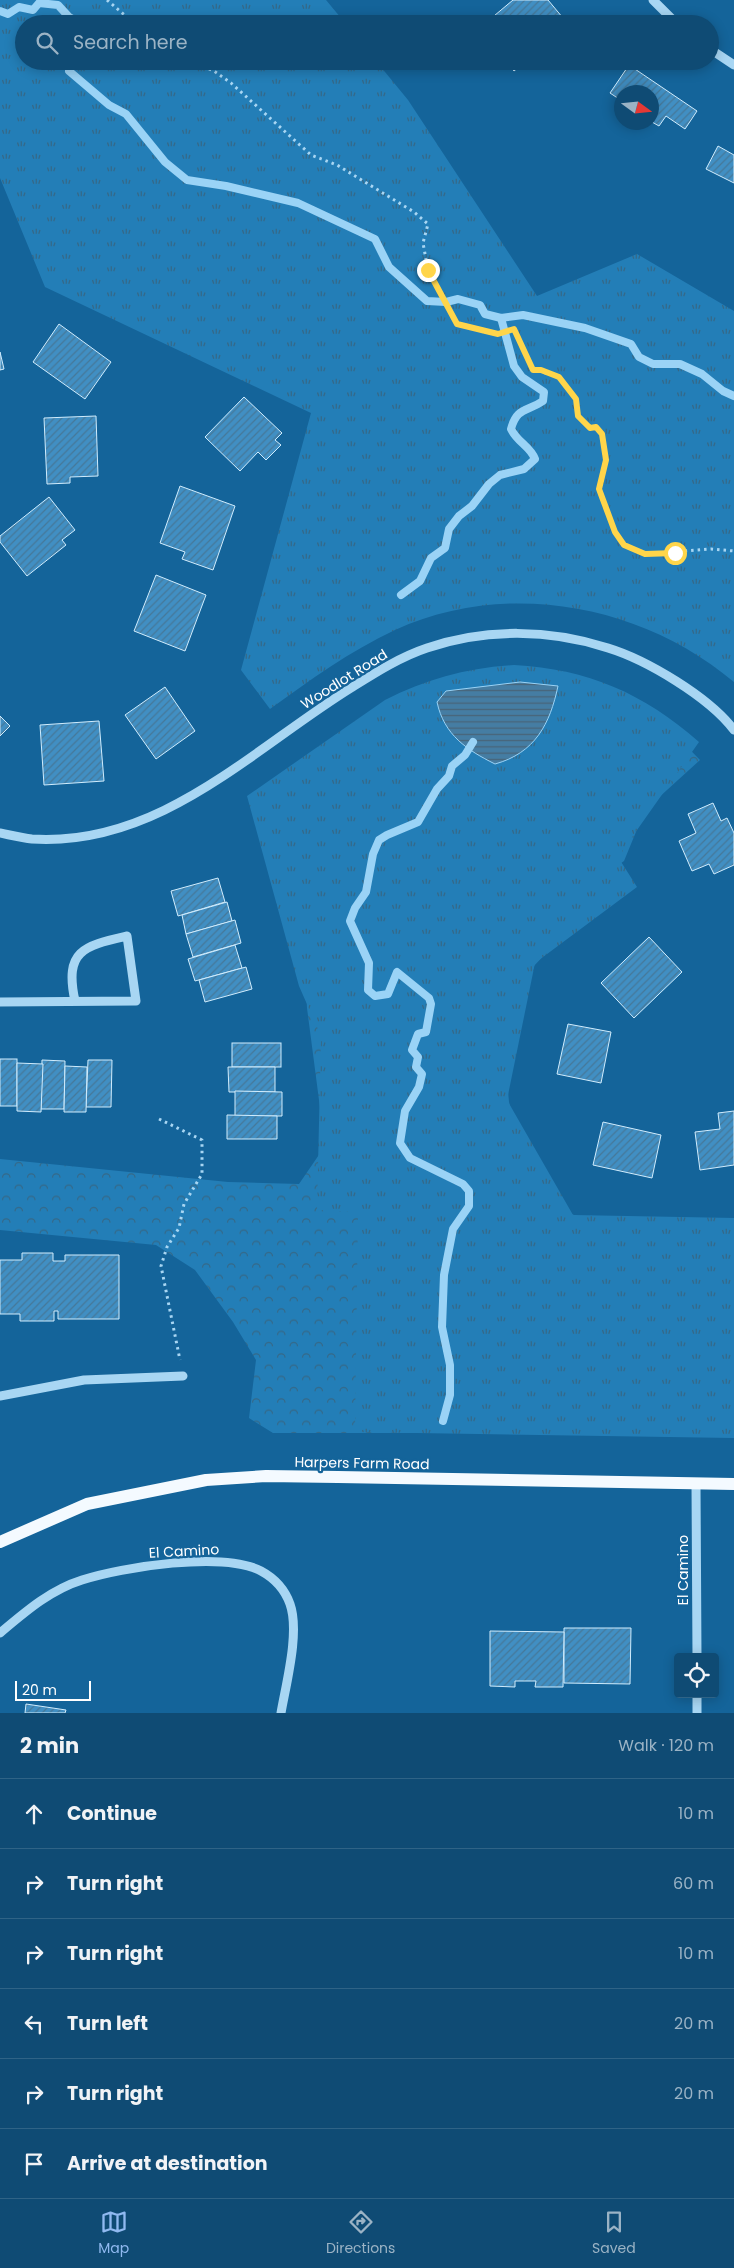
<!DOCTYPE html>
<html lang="en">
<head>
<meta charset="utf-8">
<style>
  :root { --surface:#0f4b74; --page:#1d557c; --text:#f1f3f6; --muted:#9bb3c5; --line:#2f6386; --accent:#90b9f0 }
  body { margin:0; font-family:Poppins,sans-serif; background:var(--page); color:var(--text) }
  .controls { position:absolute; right:15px; bottom:15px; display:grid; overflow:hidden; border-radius:5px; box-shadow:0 2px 12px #0003 }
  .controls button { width:45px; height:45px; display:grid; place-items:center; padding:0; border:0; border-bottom:1px solid var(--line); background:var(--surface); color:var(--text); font:25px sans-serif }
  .compass { position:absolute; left:614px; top:85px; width:45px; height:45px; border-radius:50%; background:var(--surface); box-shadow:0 2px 12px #0003; rotate:105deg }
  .scale { position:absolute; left:15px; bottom:12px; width:76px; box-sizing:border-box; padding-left:5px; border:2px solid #fff; border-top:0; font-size:14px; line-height:18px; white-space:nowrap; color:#fff; -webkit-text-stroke:4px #14649a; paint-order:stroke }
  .stop { position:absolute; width:15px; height:15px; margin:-11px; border:4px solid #ffd54a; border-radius:50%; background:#fff }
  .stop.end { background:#ffd54a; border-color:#fff; box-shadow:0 1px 5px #0008 }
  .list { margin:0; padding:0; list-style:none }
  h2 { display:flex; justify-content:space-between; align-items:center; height:65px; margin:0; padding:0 20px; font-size:21px }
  h2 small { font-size:16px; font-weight:400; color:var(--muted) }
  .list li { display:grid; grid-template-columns:32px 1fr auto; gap:15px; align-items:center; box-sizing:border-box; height:70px; padding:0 20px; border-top:1px solid var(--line) }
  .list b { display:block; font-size:19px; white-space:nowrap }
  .list em { font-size:16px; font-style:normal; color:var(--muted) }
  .icon { flex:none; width:28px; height:28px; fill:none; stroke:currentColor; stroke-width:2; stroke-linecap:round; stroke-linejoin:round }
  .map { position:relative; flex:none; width:734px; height:1713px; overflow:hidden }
  .search { position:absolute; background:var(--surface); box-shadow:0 2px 12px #0003; left:15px; right:15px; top:15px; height:55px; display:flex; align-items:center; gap:12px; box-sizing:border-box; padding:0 18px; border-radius:28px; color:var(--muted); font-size:19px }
  .sheet { height:485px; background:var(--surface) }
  nav { display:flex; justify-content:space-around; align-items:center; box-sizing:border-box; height:70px; border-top:1px solid var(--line); background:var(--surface); font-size:14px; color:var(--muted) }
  nav a { display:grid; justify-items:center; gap:2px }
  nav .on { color:var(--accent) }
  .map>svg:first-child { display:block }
  .forest { fill:url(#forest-crowns) }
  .park { fill:url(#park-tufts) }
  .water { fill:url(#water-rules); stroke:#9ad3f6 }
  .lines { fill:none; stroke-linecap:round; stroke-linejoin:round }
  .stream { stroke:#9ad3f6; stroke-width:8 }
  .building { fill:url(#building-hatch); stroke:#d0ecfd }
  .path { stroke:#a8d6f3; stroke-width:3; stroke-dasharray:2.5 4; stroke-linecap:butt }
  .minor { stroke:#a8d6f3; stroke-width:9 }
  .major { stroke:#f4faff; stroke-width:12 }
  .route { stroke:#ffd54a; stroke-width:6 }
  .labels { text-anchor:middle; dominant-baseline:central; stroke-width:4.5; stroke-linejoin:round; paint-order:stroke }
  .street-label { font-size:14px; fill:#fff; stroke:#14649a }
</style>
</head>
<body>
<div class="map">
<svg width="734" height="1713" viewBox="0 0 734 1713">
  <defs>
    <pattern id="forest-crowns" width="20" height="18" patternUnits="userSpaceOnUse" patternTransform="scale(1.25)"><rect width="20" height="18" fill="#237eb7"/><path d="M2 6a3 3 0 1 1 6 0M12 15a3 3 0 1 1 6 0" fill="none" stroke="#356887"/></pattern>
    <pattern id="park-tufts" width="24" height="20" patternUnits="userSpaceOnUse" patternTransform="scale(1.25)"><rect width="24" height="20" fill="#237eb7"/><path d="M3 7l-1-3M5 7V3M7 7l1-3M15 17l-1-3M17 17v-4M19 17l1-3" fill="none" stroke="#356887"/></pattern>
    <pattern id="water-rules" width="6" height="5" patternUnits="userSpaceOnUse" patternTransform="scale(1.25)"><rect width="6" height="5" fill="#457da3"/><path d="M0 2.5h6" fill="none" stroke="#486478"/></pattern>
    <pattern id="building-hatch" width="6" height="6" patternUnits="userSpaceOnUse" patternTransform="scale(1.25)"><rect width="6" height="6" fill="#418fc3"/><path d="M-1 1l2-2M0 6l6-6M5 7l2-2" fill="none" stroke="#457899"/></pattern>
  </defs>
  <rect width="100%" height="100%" fill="#14649a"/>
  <polygon class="forest" points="660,719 700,760 645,810 624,861 591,884 547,952 519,982 503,1036 509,1102 522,1156 555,1209 603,1224 734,1433 273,1433 249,1418 256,1360 233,1322 195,1270 156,1245 0,1230 0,1159 228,1182 299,1184 325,1146 307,1008 304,943"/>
  <g class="park">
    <path d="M0 0H326L346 24H24V61H376L408 100 537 296 637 254 734 311V682C642 604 506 579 395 630 350 651 310 680 270 709L241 670 311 413 45 287 0 178Z"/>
    <path d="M514 665C588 669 643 693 699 742L618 857 637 887 535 963 507 1100 573 1215 734 1218V1438L355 1432 358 1212 317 1210 321 1036 299 986 247 796 385 700C426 679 467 668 514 665Z"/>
  </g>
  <path class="water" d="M520 682 558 686C550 724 535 753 495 764 467 750 444 735 437 702L446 691Z"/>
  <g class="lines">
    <g class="stream">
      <polyline points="0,11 8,14 19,7 33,10 39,3 58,5 69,17 81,24"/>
      <polyline points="74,61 69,71 109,105 126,114 165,162 187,180 226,186 298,203 375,239 389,267 427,301 446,302 458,299 480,305 485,314 501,318 523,315 585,328 631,344 639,357 653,364 680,364 702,374 723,391 734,396"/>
      <path d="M401 595 420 581 431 558 445 548 449 529 459 516 472 506 489 484 500 475 524 469 535 459C530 446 518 443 511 429 517 407 527 412 543 401L544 392 522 377 514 366 501 318"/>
      <polyline points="443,1421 450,1395 450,1365 442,1327 444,1275 453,1229 469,1206 469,1191 463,1184 410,1158 400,1143 405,1111 419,1087 422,1074 416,1067 418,1057 412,1050 418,1034 426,1032 431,1004 429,998 397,972 388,994 375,996 368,990 369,963 350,921 355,908 366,892 373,854 379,840 387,835 418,822 437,789 449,776 452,766 465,755 473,742"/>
    </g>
  </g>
  <g class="building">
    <polygon points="513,0 548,0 568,24 490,24 488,21"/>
    <polygon points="579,16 585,24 570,24"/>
    <polygon points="506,61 526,61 514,71"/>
    <polygon points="629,65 697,111 685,129 666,116 659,126 652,122 652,92 622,92 622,101 610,93"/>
    <polygon points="718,146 734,155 734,183 706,169"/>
    <polygon points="59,324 111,362 85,399 33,362"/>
    <polygon points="0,352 4,369 0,370"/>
    <polygon points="244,397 282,433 275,440 281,445 266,460 258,452 240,471 205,437"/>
    <polygon points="96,416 98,476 70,477 70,483 47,484 44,418"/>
    <polygon points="180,486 235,506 213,570 182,559 185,552 160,543"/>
    <polygon points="49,497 75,530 62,540 66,545 27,576 0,542 0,536"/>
    <polygon points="156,575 206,595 185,651 134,631"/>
    <polygon points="165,687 195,731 156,759 125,715"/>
    <polygon points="0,716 10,726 0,736"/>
    <polygon points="99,721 104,781 44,785 40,725"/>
    <polygon points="713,803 721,821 727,818 734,833 734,865 714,874 709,864 692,871 679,841 696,833 688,814"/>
    <polygon points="218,878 225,902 178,916 171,891"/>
    <polygon points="227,902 232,921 186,934 182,915"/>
    <polygon points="235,920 241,943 193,957 186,934"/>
    <polygon points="649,937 682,972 634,1018 601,983"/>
    <polygon points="235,945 242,968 195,981 188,959"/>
    <polygon points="246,967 252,989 205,1002 199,980"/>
    <polygon points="568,1024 611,1032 601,1083 557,1074"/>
    <rect x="232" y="1043" width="49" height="24"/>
    <rect x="0" y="1059" width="17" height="47"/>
    <polygon points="42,1060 65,1061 64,1109 41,1109"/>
    <polygon points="88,1060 112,1060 111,1107 86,1107"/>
    <polygon points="17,1063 43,1064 41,1112 17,1111"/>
    <polygon points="65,1066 87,1067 86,1112 64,1112"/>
    <polygon points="228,1067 275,1067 275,1092 229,1092"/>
    <polygon points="235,1091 282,1092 282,1116 235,1116"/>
    <polygon points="734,1111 734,1165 700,1170 695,1132 720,1129 718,1113"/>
    <polygon points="227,1115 277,1116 277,1139 227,1139"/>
    <polygon points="603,1122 661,1135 652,1178 593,1165"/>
    <polygon points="22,1253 53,1253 53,1261 65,1261 65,1255 119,1255 119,1319 58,1319 58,1311 54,1311 54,1321 20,1321 20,1314 0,1314 0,1260 22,1260"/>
    <polygon points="564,1628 631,1628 630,1684 564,1683"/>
    <polygon points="490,1631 564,1632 563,1687 535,1687 536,1681 515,1681 515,1687 490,1686"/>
    <polygon points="26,1704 66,1710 65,1713 25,1713"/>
  </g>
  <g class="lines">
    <g class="path">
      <polyline points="107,0 135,24"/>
      <polyline points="191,61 214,71 231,83 311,155 337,165 414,212 428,224 423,243 428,270 457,324 498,334 514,329 533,369 559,377 576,399 578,416 590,428 596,427 602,434 606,460 599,489 615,532 624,545 645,554 711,549 734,551"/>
      <polyline points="159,1119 202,1140 202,1174 184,1204 179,1228 167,1247 161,1266 180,1360"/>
    </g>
    <g class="minor">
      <polyline points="653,0 677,24"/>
      <polyline points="710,49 734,65"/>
      <path d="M0 833C10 835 22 838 32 839 159 847 251 750 351 688 375 673 400 657 427 648 485 628 550 629 608 648 647 660 709 697 734 730"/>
      <path d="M0 1002 136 1001 127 936C84 946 64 950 75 1001"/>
      <polyline points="0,1396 84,1380 183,1376"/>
      <polyline points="696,1484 697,1657"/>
      <path d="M0 1633C25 1612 50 1590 82 1580 122 1567 223 1551 261 1571 274 1578 285 1590 290 1604 300 1632 286 1684 281 1713"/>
      <polyline points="697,1694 697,1713"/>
    </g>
    <polyline class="major" points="0,1542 87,1504 206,1480 266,1476 338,1477 734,1484"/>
  </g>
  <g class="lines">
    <polyline class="route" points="428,270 457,324 498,334 514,329 533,370 541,370 559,377 576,399 578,416 590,428 596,427 602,434 606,460 599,489 615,532 624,545 645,554 675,553"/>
  </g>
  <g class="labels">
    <g class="street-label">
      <text transform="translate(344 679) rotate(-32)">Woodlot Road</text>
      <text transform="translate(362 1463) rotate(1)">Harpers Farm Road</text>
      <text transform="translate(184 1551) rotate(-3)">El Camino</text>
      <text transform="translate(683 1570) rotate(-90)">El Camino</text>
    </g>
  </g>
</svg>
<div class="controls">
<button><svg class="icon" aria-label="locate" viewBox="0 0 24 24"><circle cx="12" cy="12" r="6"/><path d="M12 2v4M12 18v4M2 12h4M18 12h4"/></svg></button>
</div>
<svg class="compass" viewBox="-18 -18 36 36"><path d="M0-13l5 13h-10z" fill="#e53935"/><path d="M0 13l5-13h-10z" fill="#9bb3c5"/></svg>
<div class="scale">20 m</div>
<div class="stop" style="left:675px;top:553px"></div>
<div class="stop end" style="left:428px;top:270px"></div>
<div class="search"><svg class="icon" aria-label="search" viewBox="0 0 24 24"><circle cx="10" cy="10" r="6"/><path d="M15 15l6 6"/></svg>Search here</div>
</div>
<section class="sheet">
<h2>2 min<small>Walk · 120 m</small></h2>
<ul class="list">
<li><svg class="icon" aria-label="ahead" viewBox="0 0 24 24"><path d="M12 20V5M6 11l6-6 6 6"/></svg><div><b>Continue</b></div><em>10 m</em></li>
<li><svg class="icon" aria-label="right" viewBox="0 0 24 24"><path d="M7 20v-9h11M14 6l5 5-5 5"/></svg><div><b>Turn right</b></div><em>60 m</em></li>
<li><svg class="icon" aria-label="right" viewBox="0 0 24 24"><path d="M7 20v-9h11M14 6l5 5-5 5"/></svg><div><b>Turn right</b></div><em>10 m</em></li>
<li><svg class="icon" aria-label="left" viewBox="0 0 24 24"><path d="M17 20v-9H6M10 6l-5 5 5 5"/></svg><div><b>Turn left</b></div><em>20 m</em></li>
<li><svg class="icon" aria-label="right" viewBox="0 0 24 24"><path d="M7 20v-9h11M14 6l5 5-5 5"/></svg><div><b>Turn right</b></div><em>20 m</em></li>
<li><svg class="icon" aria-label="arrive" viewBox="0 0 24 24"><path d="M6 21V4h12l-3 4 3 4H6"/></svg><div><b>Arrive at destination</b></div></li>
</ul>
</section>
<nav>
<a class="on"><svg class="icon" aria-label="map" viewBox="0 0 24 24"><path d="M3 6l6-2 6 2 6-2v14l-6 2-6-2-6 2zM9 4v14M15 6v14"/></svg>Map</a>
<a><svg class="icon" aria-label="directions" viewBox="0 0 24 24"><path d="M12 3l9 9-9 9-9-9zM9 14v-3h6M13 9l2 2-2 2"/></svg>Directions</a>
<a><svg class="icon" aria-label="saved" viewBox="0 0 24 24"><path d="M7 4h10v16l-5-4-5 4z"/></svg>Saved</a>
</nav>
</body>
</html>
